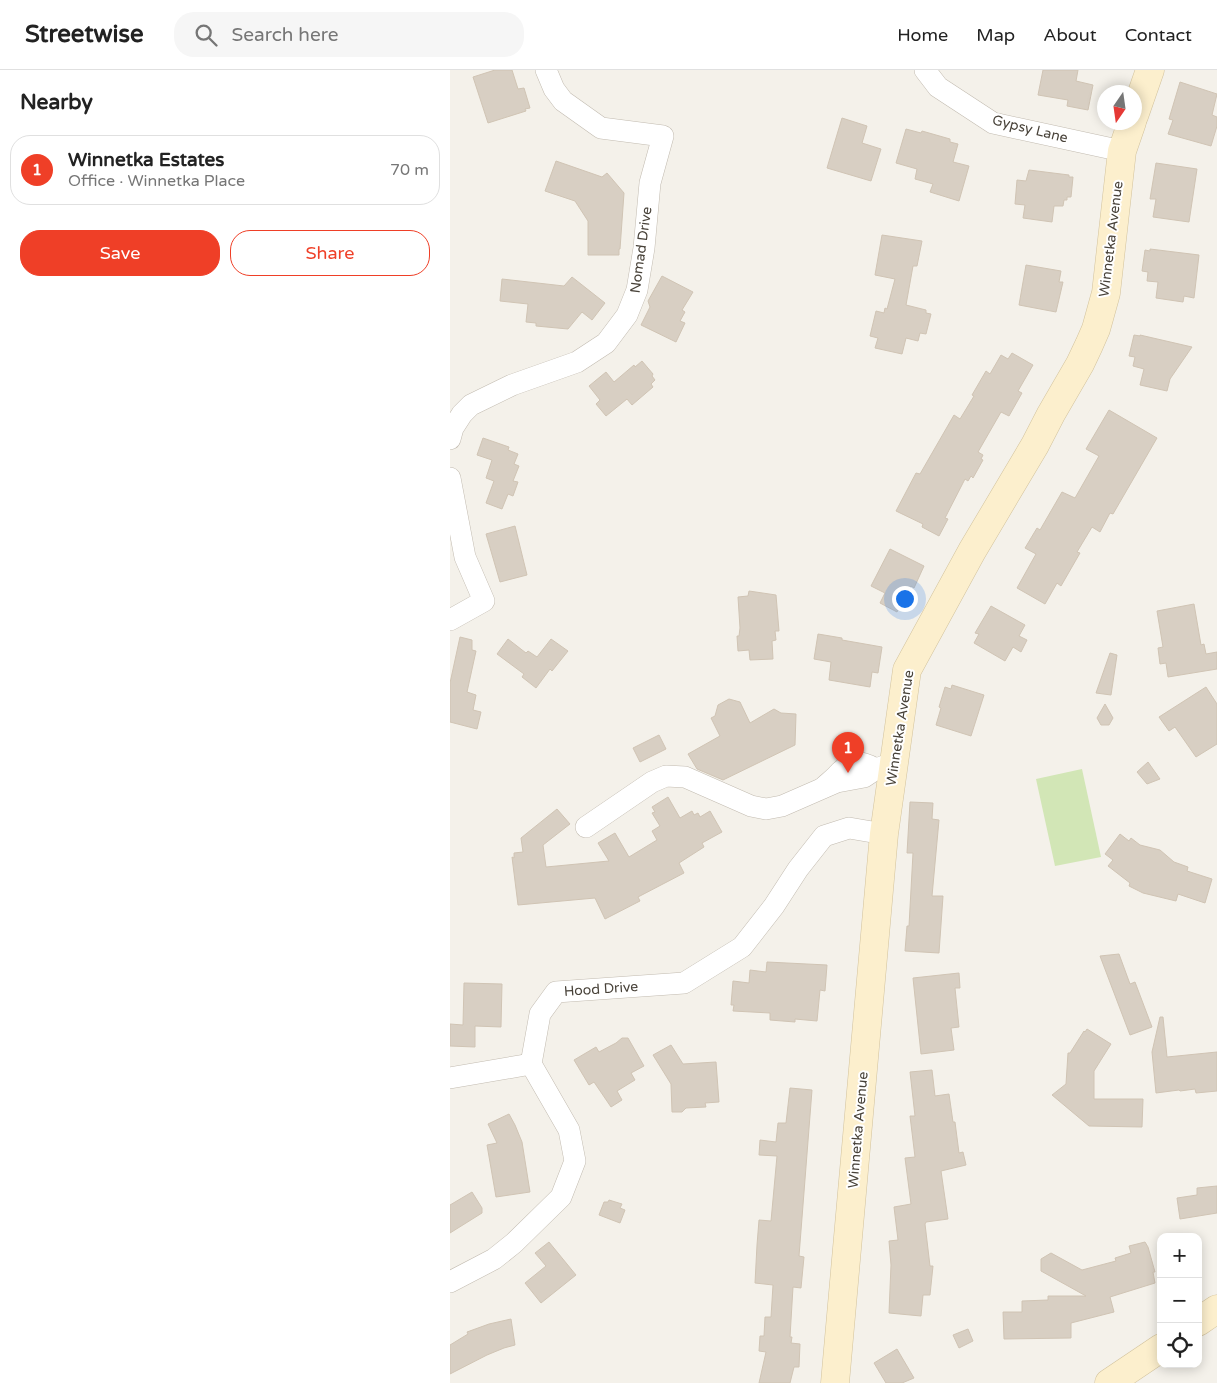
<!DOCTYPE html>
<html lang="en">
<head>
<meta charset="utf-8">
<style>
  :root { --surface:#fff; --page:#f6f6f6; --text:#222; --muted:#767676; --line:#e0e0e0; --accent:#ef3f27 }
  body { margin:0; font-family:"Varela Round",sans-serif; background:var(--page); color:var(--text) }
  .controls { position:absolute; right:15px; bottom:15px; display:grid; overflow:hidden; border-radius:10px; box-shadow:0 2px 12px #0003 }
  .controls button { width:45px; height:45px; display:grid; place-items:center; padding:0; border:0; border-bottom:1px solid var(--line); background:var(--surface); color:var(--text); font:25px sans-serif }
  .compass { position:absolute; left:647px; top:15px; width:45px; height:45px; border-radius:50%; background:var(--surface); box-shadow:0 2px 12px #0003; rotate:193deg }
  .you { position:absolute; left:454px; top:528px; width:18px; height:18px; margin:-12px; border:4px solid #fff; border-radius:50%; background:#1a73e8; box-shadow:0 0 0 8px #1a73e833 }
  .badge { display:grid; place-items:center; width:32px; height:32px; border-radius:50%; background:var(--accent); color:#fff; font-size:16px; font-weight:700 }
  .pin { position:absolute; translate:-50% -41px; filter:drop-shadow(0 1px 2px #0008) }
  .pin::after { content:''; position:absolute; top:26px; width:18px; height:15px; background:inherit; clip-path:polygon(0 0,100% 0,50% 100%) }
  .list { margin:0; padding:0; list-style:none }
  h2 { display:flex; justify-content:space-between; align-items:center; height:65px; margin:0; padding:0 20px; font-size:21px }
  h2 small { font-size:16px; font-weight:400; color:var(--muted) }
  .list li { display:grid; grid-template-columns:32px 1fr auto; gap:15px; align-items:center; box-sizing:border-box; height:70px; margin:0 10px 10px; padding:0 10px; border:1px solid var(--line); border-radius:20px }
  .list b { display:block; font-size:19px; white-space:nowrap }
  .list p { margin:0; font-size:16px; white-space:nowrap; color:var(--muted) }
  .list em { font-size:16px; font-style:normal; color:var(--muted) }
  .actions { display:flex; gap:10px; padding:15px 20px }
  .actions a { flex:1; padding:11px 0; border:1px solid var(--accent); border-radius:20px; text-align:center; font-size:18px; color:var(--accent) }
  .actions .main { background:var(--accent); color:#fff }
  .icon { flex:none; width:28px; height:28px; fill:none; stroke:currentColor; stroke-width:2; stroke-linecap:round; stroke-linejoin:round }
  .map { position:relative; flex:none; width:767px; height:1313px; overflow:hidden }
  header { display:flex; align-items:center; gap:30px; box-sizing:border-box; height:70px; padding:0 25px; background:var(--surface); border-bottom:1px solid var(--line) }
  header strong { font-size:24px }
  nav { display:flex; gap:28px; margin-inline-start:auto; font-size:18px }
  .search { width:350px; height:45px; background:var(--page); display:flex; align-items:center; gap:12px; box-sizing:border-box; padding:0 18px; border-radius:20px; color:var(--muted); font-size:19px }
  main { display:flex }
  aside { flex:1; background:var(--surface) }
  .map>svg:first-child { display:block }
  .pitch { fill:#d2e6b6 }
  .building { fill:#d8cfc3; stroke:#d0c4b4 }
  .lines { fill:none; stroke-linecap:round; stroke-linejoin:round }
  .minor-casing { stroke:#c2bbb0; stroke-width:22 }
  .secondary-casing { stroke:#d2c29c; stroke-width:29 }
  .minor { stroke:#fff; stroke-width:21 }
  .secondary { stroke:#fcefcd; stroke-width:28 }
  .labels { text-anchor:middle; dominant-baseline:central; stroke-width:4; stroke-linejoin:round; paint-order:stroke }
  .street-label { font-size:14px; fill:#484239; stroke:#fff }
</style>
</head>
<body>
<header>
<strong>Streetwise</strong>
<div class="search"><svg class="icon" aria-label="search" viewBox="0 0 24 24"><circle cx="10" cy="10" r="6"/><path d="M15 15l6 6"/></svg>Search here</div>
<nav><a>Home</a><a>Map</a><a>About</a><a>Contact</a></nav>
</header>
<main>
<aside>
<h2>Nearby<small></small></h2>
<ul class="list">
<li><span class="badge">1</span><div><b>Winnetka Estates</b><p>Office · Winnetka Place</p></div><em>70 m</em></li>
</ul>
<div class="actions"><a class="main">Save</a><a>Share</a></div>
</aside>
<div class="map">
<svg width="767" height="1313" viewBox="0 0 767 1313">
  <rect width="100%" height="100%" fill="#f4f1ea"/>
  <polygon class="pitch" points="632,699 651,787 605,796 586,709"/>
  <g class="building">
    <polygon points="45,0 62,0 68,19 74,18 80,38 75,39 76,41 38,53 23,7"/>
    <polygon points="593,0 628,0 626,11 643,15 638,40 617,36 618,30 588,25"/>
    <polygon points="730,12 767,24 762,45 767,47 767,56 761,76 718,64 723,50 719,49"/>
    <polygon points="392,48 417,56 412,73 431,79 421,111 377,98"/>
    <polygon points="456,59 471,63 472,61 500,69 500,72 508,74 503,92 519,96 509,131 480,122 483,114 465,109 467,99 446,93"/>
    <polygon points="106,91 152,107 157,103 174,123 170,179 169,179 169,185 138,185 138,151 125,131 95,121"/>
    <polygon points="706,93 747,99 739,152 703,147 706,129 700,129"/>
    <polygon points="579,100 619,105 619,107 623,107 621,127 617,127 617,130 614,130 613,136 604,136 602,152 573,148 575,135 565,134 567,110 576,111"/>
    <polygon points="432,165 472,171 467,196 463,196 456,235 476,240 476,243 481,244 476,264 470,263 468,271 456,268 452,284 425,278 428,268 420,266 426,241 434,243 435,238 437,239 445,209 425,205"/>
    <polygon points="700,179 749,185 744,228 734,226 733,232 706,228 708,212 697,211 698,202 692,201 695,180 700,181"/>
    <polygon points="576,195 611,201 609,212 613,212 606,242 569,235"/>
    <polygon points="212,206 243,222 232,240 235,242 230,251 235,253 226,272 191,255 200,237 198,231"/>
    <polygon points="122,207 155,233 142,250 132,242 118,259 86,256 86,253 76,252 78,234 50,231 52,209 114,216"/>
    <polygon points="684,265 690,266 690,265 742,277 720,309 717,321 690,315 694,299 683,296 685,287 679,286"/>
    <polygon points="562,283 583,295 568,321 572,323 559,346 551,342 528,382 533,385 531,389 533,390 523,408 521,406 518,411 515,409 495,448 498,449 489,466 472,457 473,454 446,441 466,403 470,404 504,345 510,349 524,326 522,325 536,301 540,304 551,285 558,289"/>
    <polygon points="192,291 203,304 202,306 205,310 201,314 203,317 182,335 177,329 156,346 146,334 150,330 139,316 156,302 164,312 184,295 185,297"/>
    <polygon points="659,340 707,368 663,444 660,443 650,462 642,457 627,482 630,483 611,516 607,513 595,534 567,518 586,484 575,478 587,458 590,460 612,422 625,428 649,386 636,379"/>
    <polygon points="33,368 59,377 58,380 68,384 64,394 69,396 63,411 68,412 63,426 58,424 52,439 36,433 44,411 36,408 42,390 27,385"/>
    <polygon points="65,456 77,505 50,512 36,464"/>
    <polygon points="440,479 474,496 464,518 461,516 447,542 430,533 435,523 421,516"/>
    <polygon points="299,521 326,525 329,561 325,561 326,570 322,571 323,589 300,590 299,580 288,581 287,566 289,566 290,558 288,527 298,526"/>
    <polygon points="744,534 751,575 754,574 756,584 767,582 767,599 718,607 716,593 710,594 708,578 713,577 707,541"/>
    <polygon points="541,536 575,555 569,566 577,570 571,582 563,577 555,591 524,573 529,564 525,563"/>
    <polygon points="368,564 392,568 392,570 432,577 428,603 422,602 420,617 379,610 381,592 364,589"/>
    <polygon points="10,567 22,570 22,580 26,581 17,622 26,625 23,640 31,642 27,659 0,652 0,613"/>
    <polygon points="58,569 76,583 78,581 87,587 101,569 118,581 102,601 100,599 86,618 72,607 74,604 47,584"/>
    <polygon points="660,583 667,585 661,625 646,623"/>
    <polygon points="502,615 534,625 521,666 486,655 491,638 489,637 495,617 501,619"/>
    <polygon points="756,617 767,634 767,674 746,687 725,657 719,661 709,647"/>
    <polygon points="279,629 290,632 300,653 324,639 331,643 346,644 345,675 273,710 247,699 238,684 270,666 261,648 265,646 268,635"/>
    <polygon points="655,634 663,648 659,655 651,655 647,648"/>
    <polygon points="209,665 216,679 190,692 183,678"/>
    <polygon points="698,692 710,709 697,714 687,702"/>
    <polygon points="218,727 230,748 242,741 244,745 248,743 250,747 260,741 272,762 252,773 254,777 229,793 234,803 188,827 190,831 155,849 145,828 68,835 62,787 64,788 64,783 73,782 71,768 107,739 120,754 93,775 96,797 159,791 148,773 165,763 179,787 207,770 202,761 210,756 202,743 205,742 202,737"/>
    <polygon points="460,732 483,733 482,749 489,750 482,826 493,826 489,883 455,881 457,856 459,856 463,783 457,783"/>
    <polygon points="670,764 679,771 681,768 690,775 710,780 724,792 738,797 737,801 762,809 755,833 728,824 726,831 693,823 679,816 680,813 658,796 663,790 655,784"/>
    <polygon points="669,884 680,914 685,912 702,957 680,965 650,886"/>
    <polygon points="317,892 377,895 375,921 370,920 367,951 345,949 345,952 320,950 320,943 283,941 284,935 281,935 283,911 299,913 300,900 316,902"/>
    <polygon points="509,903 510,918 505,918 509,957 501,958 504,980 471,984 463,908"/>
    <polygon points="14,913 52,914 51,957 25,956 25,977 0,976 0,954 13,955"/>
    <polygon points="710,947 713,947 717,987 767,982 767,1021 746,1023 745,1019 730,1021 729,1020 706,1023 702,982"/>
    <polygon points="637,959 661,974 644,1001 644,1029 693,1029 692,1057 639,1056 602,1025 616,1014 618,983 620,983 634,961 635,962"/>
    <polygon points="172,968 178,968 194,996 181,1003 185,1010 167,1021 172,1030 161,1037 144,1012 139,1015 124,990 146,977 149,982 166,973"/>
    <polygon points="221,975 233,994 266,992 269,1032 255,1033 256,1037 236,1038 232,1042 222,1042 221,1014 203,985"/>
    <polygon points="482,1000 485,1026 499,1024 503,1052 505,1052 509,1083 513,1082 516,1095 491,1101 498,1149 476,1152 475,1154 480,1196 483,1196 480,1225 473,1225 471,1246 439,1243 441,1195 439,1171 448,1170 444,1137 461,1134 455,1088 465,1087 460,1046 465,1046 460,1002"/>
    <polygon points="340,1018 362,1020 349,1186 354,1187 351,1218 343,1217 340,1267 342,1267 341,1273 350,1274 349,1297 344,1297 340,1313 309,1313 316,1282 309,1281 310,1266 314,1266 315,1247 321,1247 323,1215 305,1213 307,1175 309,1150 321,1151 327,1086 309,1085 310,1070 326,1072 328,1053 336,1053"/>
    <polygon points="59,1044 65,1055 72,1072 80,1122 46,1127 37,1075 47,1073 38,1054"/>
    <polygon points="767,1116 767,1143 730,1149 727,1128 747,1125 747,1118"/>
    <polygon points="22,1122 32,1138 32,1143 0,1163 0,1135"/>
    <polygon points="159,1130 172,1134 170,1138 175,1140 170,1153 149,1145 154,1132 158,1132"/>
    <polygon points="99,1172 126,1205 91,1233 75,1213 96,1196 85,1183"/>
    <polygon points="695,1172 698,1177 705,1202 703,1202 705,1213 660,1227 664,1242 621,1253 621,1268 554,1269 553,1242 572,1242 572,1231 598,1230 598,1226 636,1226 591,1201 591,1189 601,1183 632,1200 666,1191 665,1188 681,1183 679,1176"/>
    <polygon points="61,1249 65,1275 54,1278 37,1285 0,1304 0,1275 18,1264 17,1262 39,1254"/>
    <polygon points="518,1259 523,1271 509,1278 503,1265"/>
    <polygon points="447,1279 464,1308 452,1313 436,1313 424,1293"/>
  </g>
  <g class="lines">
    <g class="minor-casing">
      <g id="minor">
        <polyline points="475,0 488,17 543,53 672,81"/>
        <polyline points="0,369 3,358 12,344 21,335 62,315 127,292 156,273 177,245 187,220 194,178 200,113 213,66 151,58 113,31 104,19 96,0"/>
        <polyline points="0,408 15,487 34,531 0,550"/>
        <path d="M374 717C379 712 385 708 390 702 403 689 411 691 426 699"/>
        <polyline points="136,757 202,712 216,706 235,707 301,736 316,739 332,736 387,712 414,707 426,699 443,693"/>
        <polyline points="0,1008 81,994"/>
        <polyline points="0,1212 44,1189 64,1173 111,1127 125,1091 119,1060 81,994 90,944 106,922 234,913 292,877 324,836 348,799 374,766 399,758 434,764"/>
      </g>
    </g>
    <g class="secondary-casing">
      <g id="secondary">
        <polyline points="684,46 700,0"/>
        <polyline points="748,1252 767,1239"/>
        <polyline points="385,1313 434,764 457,600 522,481 585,375 601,344 630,294 639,275 646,259 656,223 672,81 682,52"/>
        <polyline points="659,1313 711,1278"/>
      </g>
    </g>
    <use href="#minor" class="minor"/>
    <use href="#secondary" class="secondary"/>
  </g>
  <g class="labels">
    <g class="street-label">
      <text transform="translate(580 59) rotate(14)">Gypsy Lane</text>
      <text transform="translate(661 169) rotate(-83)">Winnetka Avenue</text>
      <text transform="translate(191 180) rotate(-82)">Nomad Drive</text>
      <text transform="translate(450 658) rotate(-81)">Winnetka Avenue</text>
      <text transform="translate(151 919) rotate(-4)">Hood Drive</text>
      <text transform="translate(408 1060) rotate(-85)">Winnetka Avenue</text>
    </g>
  </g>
</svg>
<div class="controls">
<button>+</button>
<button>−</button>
<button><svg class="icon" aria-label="locate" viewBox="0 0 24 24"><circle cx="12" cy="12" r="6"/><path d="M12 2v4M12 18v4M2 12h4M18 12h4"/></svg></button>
</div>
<svg class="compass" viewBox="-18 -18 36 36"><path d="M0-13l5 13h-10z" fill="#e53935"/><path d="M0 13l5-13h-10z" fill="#767676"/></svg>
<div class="you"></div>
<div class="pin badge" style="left:398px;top:703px">1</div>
</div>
</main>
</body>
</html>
